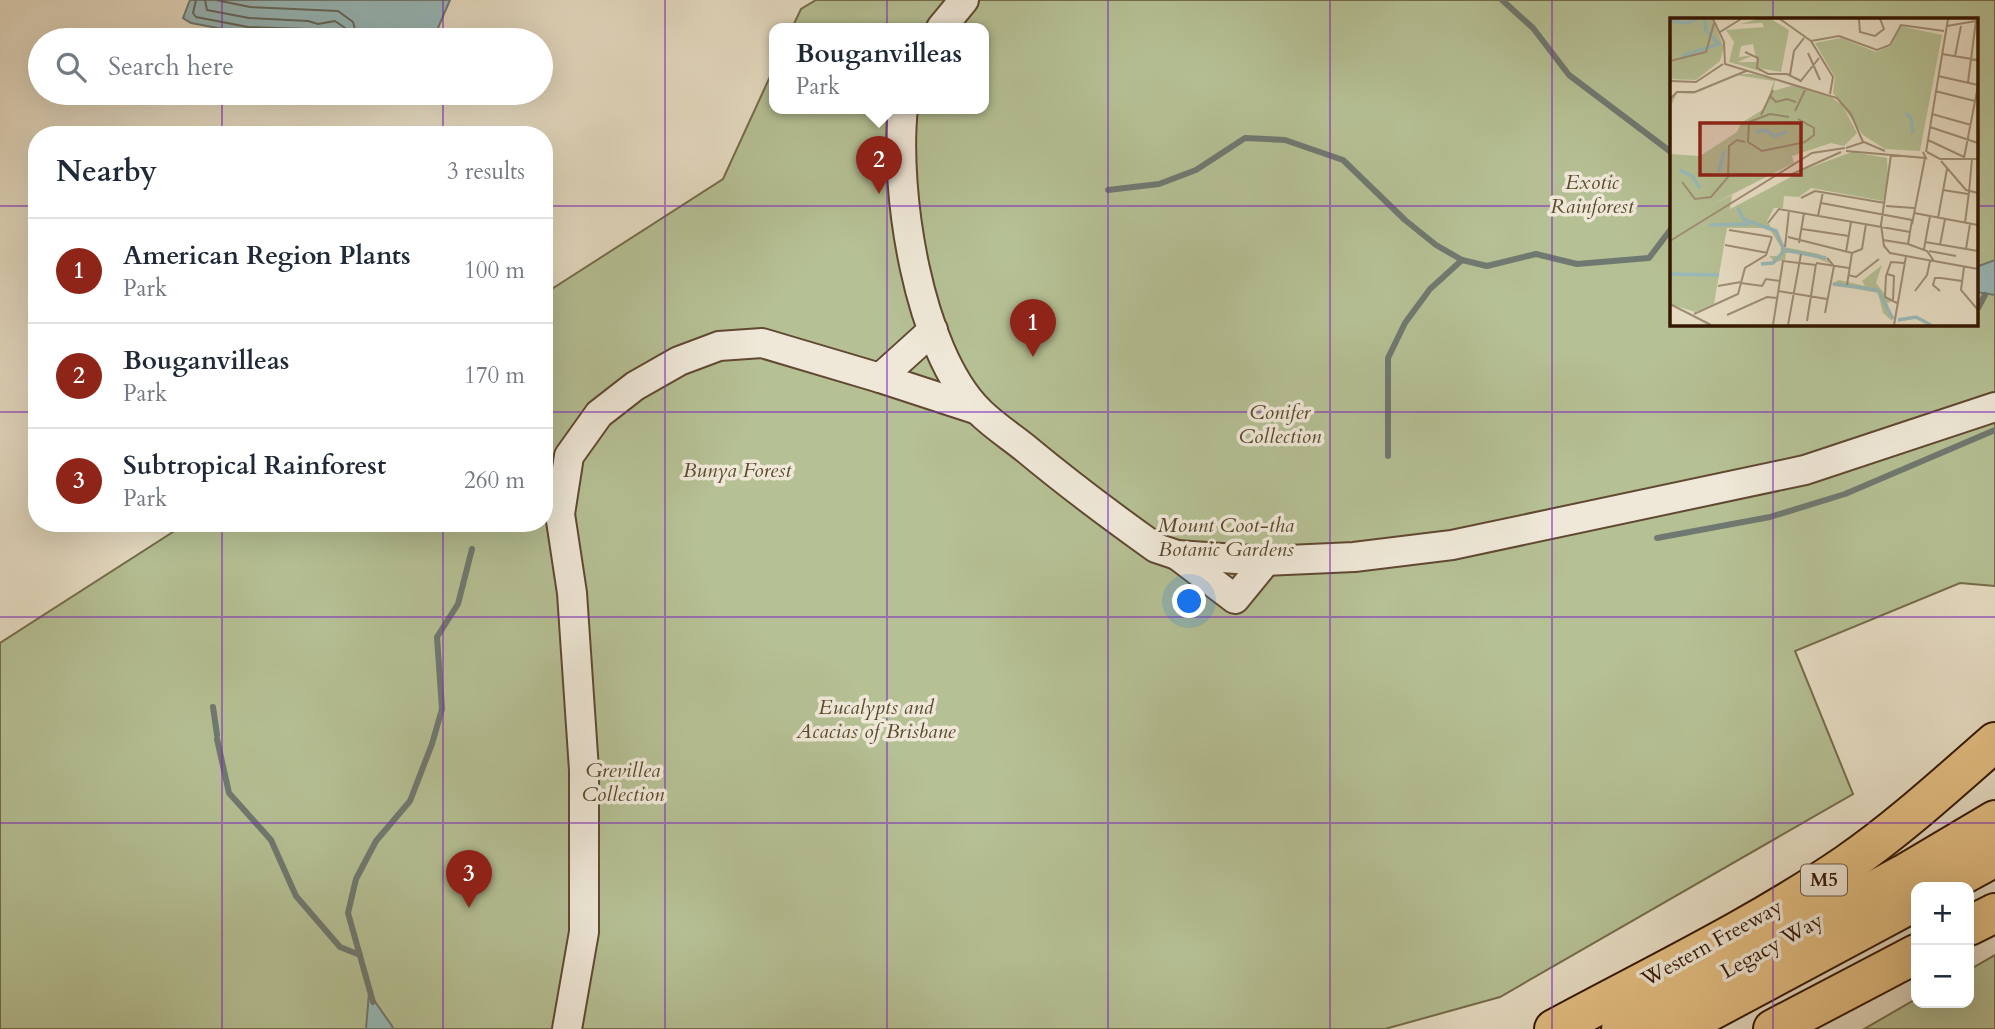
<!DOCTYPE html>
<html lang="en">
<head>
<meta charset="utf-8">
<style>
  :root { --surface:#fff; --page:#f2f2f3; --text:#1f2937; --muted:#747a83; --line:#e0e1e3; --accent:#8f2418 }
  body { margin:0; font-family:Cardo,serif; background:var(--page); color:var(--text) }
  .controls { position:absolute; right:21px; bottom:21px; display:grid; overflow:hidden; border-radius:14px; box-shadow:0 7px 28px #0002 }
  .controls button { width:63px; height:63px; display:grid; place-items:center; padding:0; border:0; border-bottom:2px solid var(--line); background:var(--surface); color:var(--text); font:35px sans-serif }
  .you { position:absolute; left:1190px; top:602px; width:24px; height:24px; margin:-18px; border:5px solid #fff; border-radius:50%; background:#1a73e8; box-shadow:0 0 0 10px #1a73e833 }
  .badge { display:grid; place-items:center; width:46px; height:46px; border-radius:50%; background:var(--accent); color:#fff; font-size:23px; font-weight:700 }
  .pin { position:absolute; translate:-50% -58px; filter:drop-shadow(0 2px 4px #0008) }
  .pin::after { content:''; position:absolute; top:37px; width:24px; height:21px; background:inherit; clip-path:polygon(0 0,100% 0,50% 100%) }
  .popup { position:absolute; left:769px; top:23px; width:220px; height:91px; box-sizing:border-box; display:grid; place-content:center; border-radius:14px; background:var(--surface); filter:drop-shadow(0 2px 5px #0005); font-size:23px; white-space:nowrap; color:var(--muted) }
  .popup b { font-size:26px; color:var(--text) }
  .popup::after { content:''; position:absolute; left:50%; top:100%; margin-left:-14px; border:14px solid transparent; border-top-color:var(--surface) }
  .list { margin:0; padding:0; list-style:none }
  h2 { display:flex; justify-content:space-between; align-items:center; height:91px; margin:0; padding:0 28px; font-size:30px }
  h2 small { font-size:23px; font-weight:400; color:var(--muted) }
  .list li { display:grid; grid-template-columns:46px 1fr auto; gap:21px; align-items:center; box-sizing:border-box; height:105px; padding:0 28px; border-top:2px solid var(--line) }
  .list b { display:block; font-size:26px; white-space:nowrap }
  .list p { margin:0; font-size:23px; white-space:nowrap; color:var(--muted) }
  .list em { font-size:23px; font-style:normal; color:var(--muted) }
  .icon { flex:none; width:38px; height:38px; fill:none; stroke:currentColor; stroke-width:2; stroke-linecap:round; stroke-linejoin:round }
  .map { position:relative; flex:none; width:1995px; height:1029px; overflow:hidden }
  .search { position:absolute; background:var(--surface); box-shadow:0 7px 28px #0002; left:28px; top:28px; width:525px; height:77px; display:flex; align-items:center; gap:18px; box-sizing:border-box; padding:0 24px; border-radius:38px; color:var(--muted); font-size:26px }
  .panel { position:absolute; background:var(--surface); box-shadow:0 7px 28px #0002; left:28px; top:126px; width:525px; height:406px; border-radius:28px }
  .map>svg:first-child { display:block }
  .green { fill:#b5c094; stroke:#756c4a; stroke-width:2; fill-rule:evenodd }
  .water { fill:#98babb; stroke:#707971; stroke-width:2 }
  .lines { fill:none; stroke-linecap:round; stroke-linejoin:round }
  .shore { stroke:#66685e; stroke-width:2 }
  .stream { stroke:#707971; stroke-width:6 }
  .minor-casing { stroke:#614832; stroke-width:32 }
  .highway-casing { stroke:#351701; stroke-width:42 }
  .minor { stroke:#efe8d8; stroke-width:28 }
  .highway { stroke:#e3be82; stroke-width:38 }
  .grid { fill:none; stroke:#7b2cbf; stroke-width:2; stroke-opacity:0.55 }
  .labels { text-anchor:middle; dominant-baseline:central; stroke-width:7; stroke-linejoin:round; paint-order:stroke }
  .shield { fill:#efe8d8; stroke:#6d5642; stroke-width:2 }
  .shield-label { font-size:19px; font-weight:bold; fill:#351701 }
  .park-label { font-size:21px; font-style:italic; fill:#5b4a2d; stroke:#efe8d8 }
  .street-label { font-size:21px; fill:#351701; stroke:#efe8d8 }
  .inset-river { fill:none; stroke:#98babb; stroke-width:3.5 }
  .inset-road { fill:none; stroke:#9f8d75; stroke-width:2 }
  .view { fill:#8f2418; fill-opacity:0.15; stroke:#8f2418; stroke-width:3.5 }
  .inset-edge { fill:none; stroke:#351701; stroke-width:3.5 }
</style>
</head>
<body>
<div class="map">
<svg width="1995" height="1029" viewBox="0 0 1995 1029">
  <rect width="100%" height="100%" fill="#e6dcc3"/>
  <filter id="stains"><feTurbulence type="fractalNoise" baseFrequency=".00286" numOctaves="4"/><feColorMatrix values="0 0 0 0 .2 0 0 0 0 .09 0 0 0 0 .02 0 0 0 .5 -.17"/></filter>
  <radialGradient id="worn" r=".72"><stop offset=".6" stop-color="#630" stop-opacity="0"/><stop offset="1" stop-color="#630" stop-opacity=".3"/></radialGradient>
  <g class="green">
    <path d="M816 0H1995V586L1960 583 1795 651 1853 794 1500 997 1385 1029H0V643L187 523H544V294L723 179 774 68V108H984V28H792L801 9ZM1671 19H1976V324H1671Z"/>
    <polygon points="1995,955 1995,1029 1864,1029 1916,999 1916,1003 1969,1003 1969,970"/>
  </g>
  <g class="water">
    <path d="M190 0H450L435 35 424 40H331L332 35C308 45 220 29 191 23L183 18Z"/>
    <polygon points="1995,260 1995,295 1976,292 1976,267"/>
    <polygon points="369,993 392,1026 393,1029 366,1029"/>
  </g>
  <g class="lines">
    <g class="shore">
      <polyline points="196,0 193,13 196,17 248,27 308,29 318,38 332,30 338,33 339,40"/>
      <polyline points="205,0 207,10 249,18 308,21 318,24 335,21 345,28 348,40"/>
      <polyline points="216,0 250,7 338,11 353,22 358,40"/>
    </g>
    <g class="stream">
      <polyline points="1502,0 1533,28 1569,75 1671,152"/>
      <polyline points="1108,190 1159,184 1196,170 1245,138 1285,140 1343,160 1405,220 1436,245 1462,260 1487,266 1536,254 1577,264 1649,258 1671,229"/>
      <polyline points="1978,308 1985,295"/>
      <polyline points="1388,456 1388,358 1405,323 1430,289 1462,260"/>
      <polyline points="1657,538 1770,517 1845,494 1995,430"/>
      <polyline points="213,707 217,735"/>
      <polyline points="217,739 229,793 271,840 296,896 340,947 360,955"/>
      <polyline points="373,1002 348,913 356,879 376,841 410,801 432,744 442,709 437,637 458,604 472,549"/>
    </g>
    <g class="minor-casing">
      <g id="minor">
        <polyline points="941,28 964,0"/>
        <path d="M903 108C894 191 918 350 979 411 993 425 1010 436 1025 448 1067 483 1111 516 1156 548L1177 555 1266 561 1354 557 1452 545 1805 470 1995 407"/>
        <polyline points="933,330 880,378 978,410"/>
        <polyline points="1177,555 1235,599 1266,561"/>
        <polyline points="567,1029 584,932 584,770 572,593 560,514 569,456 599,414 635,386 679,361 719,346 762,343 880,378"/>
      </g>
    </g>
    <g class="highway-casing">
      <g id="highway">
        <polyline points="1940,887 1995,857"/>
        <polyline points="1969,926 1995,913"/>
        <path d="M1554 1029C1652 976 1755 927 1847 864 1899 828 1947 784 1995 742"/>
        <polyline points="1621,1029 1904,874 1995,820"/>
        <polyline points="1677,1029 1916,901"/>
        <polyline points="1773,1029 1916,954"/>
      </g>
    </g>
    <use href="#minor" class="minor"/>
    <use href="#highway" class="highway"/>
  </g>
  <path class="grid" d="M222 0V40M443 0V40M665 0V1029M887 0V1029M1108 0V1029M1330 0V1029M1552 0V1029M1773 0V19M222 93V135M443 93V135M0 206H37M544 206H1671M1976 206H1995M1773 324V1029M0 412H37M544 412H1995M222 523V1029M443 523V1029M0 617H1995M0 823H1995"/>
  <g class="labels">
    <rect class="shield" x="1801" y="864.5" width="46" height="31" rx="5"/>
    <g class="shield-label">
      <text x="1824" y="880">M5</text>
    </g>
    <g class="park-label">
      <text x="1592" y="182">Exotic<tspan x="1592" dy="24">Rainforest</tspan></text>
      <text x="1280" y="412">Conifer<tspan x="1280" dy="24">Collection</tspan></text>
      <text x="737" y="470">Bunya Forest</text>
      <text x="1226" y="525">Mount Coot-tha<tspan x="1226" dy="24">Botanic Gardens</tspan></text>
      <text x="876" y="707">Eucalypts and<tspan x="876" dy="24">Acacias of Brisbane</tspan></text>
      <text x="623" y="770">Grevillea<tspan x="623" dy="24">Collection</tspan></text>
    </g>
    <g class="street-label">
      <text transform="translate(1712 943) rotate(-29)">Western Freeway</text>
      <text transform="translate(1772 946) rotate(-29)">Legacy Way</text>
    </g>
  </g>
  <g transform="translate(1670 18)">
    <rect width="308" height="308" fill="#e6dcc3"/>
    <path d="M0 1H42L54 29 50 43 26 62 0 61ZM88 1H101L119 12 111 54 88 50 83 26 71 28 69 39 84 37 68 44H87V50L97 55 59 44 64 24 56 12 94 9 92 5 70 6ZM230 8 272 17 250 133 215 131 193 117 163 75 165 59 145 25 171 20 206 34 221 28ZM66 56H83L105 62 103 73 124 67 161 79 172 87 187 115 174 128 161 125 122 138 124 145 37 189 62 177 60 191 136 151 182 134 217 140 218 162 213 183 141 170 129 179 114 178 113 190H104L97 203 114 229 149 236 161 246 132 234 116 235 115 242 105 244 99 238H110L111 229 99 210H57L44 286 25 294 0 286V136L30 138 67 114 71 105 94 91 104 63 66 57 29 74 23 76 7 75 0 90V83L5 75H26ZM212 247 206 265 221 284 217 285 222 303 213 295 208 275 161 266 169 262 195 268 192 263Z" fill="#b5c094"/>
    <path class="inset-river" d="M0 3 17 5 27 1M12 38 49 26 36 13 35 1M236 95 241 100 243 116M86 114 95 112 105 118 117 114M9 152 22 158 30 170M49 154 54 133M68 190 73 201 106 213 114 232M39 207 80 206M115 232 156 240M91 246 103 245 114 233M0 256 49 257M163 266 208 272 223 301M228 302 246 299 261 307"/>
    <path class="inset-road" d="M43 1 54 24 55 46 167 80 181 96 193 124M110 1 141 23 169 18 207 32 220 27 231 7 274 13M189 1 190 14 205 18 214 11 210 1M277 8 306 3M50 14 71 1M141 23 163 59 160 76M75 34 88 40 87 50 98 56H117L131 63M138 35 150 62M272 36 308 42M285 38 291 8M0 43 36 34 44 5M120 57 124 33 134 20M268 58 308 67M0 63 26 64 53 46M130 64 149 40M298 64 306 3M265 73 305 83M100 78 106 84 117 81 126 84M0 81 7 74H25L76 53M125 93 136 70M262 96 301 107M91 97 103 72M119 99 100 96 79 104 78 124 92 133 135 124 144 117V110L128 101M260 109 308 125M258 122 294 139M176 130 194 124 215 133M176 133 256 140 253 134M256 134 278 1M257 134 270 141H308M221 137 211 207 214 228 220 235 263 243M294 140 308 68M271 143 296 172 308 175M120 157 171 134M12 164 25 181 41 179 58 159 59 128 67 122 75 124M273 172 298 176M299 174 302 141M131 180 145 173 215 185M151 185 242 202M216 188 244 190M244 195 308 207M148 198 153 174M268 200 277 151M242 202 238 226 257 233 264 243 308 251M98 205 109 191 240 214M295 205 299 174M242 206 255 140M132 211 179 218M59 212 102 219M118 219 182 235M213 222 238 226M0 223 142 135 175 130M255 224 308 233M129 225 134 195M55 227 98 235M270 227 275 201M115 229 119 193M254 231 260 198M296 231 300 206M259 233 286 238M176 234 181 204M182 235 192 231 196 206M146 245 179 250M294 249 291 272 308 292M217 256 224 258 223 283M178 257 186 259 209 241M271 260 292 263M71 265 92 268 96 261 110 263M177 267 182 235M48 268 71 264M108 273 157 281M245 273 257 257 260 243M270 273 263 267 265 260H271M227 285 215 279 216 258 221 244 234 245M0 286 41 307M155 295 164 248 157 240M24 296 68 276 75 250 96 237 102 219M57 297 97 279 107 280M137 303 146 246M103 307 113 243 146 247M118 307 131 236M224 307 236 238"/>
    <path class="view" d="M30 105H131V157H30Z"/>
    <rect width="308" height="308" class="inset-edge"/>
  </g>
  <rect width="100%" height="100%" filter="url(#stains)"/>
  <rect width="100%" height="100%" fill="url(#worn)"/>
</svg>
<div class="controls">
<button>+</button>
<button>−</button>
</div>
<div class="you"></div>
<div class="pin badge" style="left:1033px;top:357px">1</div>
<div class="pin badge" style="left:879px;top:194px">2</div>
<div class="popup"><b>Bouganvilleas</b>Park</div>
<div class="pin badge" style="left:469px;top:908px">3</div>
<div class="search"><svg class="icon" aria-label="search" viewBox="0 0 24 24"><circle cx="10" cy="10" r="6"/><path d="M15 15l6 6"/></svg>Search here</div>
<section class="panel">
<h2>Nearby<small>3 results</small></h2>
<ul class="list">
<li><span class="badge">1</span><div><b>American Region Plants</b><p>Park</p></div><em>100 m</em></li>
<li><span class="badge">2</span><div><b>Bouganvilleas</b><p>Park</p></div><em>170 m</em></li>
<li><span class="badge">3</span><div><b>Subtropical Rainforest</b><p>Park</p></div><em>260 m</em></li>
</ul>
</section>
</div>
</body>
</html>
